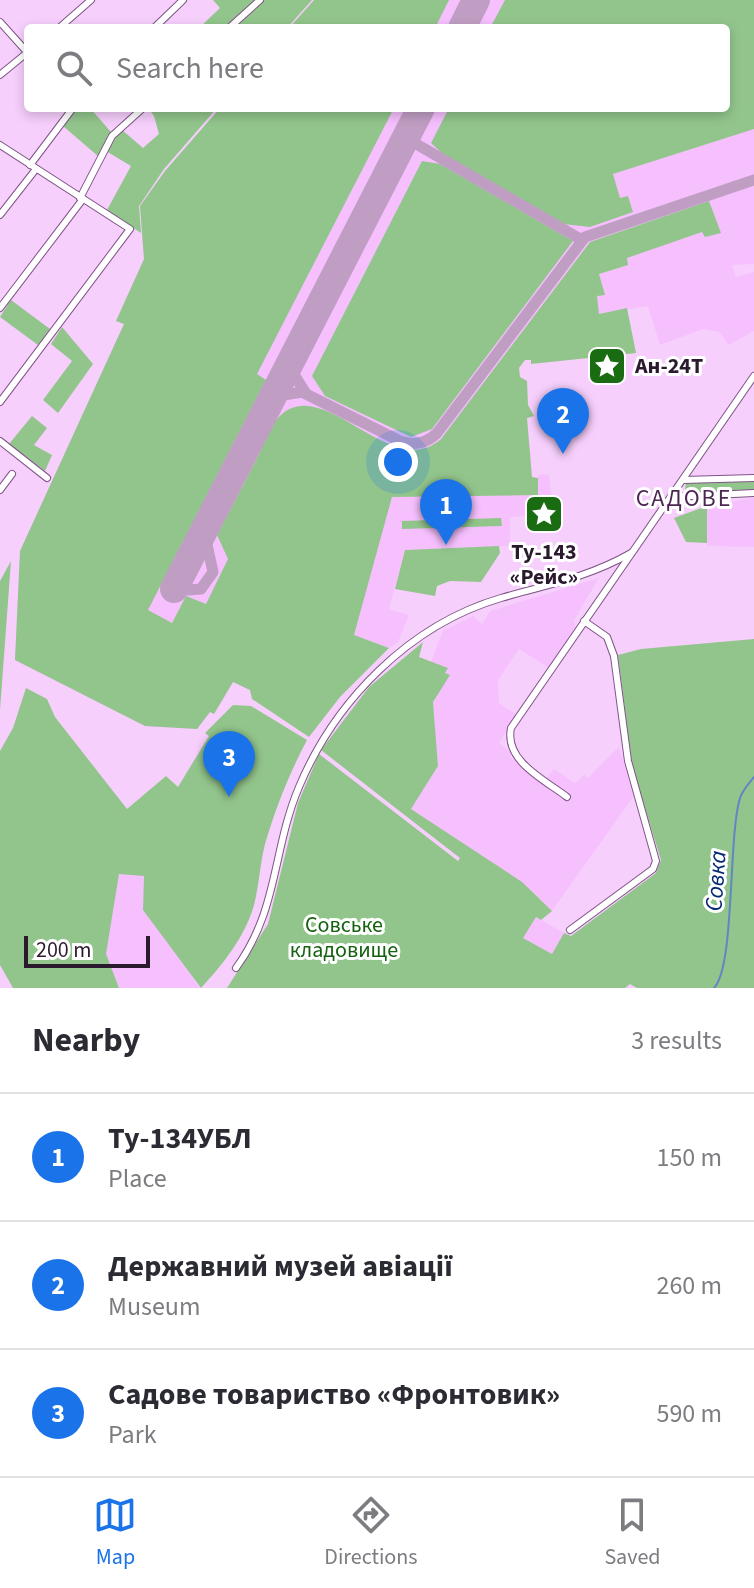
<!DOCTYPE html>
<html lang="en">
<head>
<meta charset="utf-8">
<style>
  :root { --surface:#fff; --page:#f2f2f3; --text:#2b2b33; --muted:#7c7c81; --line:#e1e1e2; --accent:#1a73e8 }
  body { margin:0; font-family:"Source Sans 3",sans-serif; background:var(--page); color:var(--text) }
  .scale { position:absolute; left:24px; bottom:20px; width:126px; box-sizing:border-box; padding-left:8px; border:4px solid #2b192e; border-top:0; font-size:22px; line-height:28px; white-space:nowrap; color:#2b192e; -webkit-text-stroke:6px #fff; paint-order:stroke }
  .you { position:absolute; left:398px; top:462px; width:28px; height:28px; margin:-20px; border:6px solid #fff; border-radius:50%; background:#1a73e8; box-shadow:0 0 0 12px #1a73e833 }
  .badge { display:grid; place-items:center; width:52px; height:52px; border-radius:50%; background:var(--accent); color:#fff; font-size:26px; font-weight:700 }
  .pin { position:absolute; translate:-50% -66px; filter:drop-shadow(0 2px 4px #0008) }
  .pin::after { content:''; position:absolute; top:42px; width:28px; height:24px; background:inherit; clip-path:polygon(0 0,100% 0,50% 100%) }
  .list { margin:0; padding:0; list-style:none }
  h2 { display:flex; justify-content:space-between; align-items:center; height:104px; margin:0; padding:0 32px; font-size:34px }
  h2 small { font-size:26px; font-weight:400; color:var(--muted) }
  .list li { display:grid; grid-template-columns:52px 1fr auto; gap:24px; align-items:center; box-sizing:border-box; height:128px; padding:0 32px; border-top:2px solid var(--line) }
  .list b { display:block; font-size:30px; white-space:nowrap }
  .list p { margin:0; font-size:26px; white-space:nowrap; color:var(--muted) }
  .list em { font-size:26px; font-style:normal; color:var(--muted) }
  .icon { flex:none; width:44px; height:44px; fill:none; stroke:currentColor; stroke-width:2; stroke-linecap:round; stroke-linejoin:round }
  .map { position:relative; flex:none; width:754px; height:988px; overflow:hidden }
  .search { position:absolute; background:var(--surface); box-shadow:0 4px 12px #0003; left:24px; right:24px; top:24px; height:88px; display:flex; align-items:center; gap:20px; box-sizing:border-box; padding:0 28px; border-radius:8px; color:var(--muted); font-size:30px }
  .sheet { height:488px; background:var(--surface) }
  nav { display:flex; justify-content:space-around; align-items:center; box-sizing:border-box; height:112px; border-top:2px solid var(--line); background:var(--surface); font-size:22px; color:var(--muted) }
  nav a { display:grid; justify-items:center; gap:4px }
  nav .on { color:var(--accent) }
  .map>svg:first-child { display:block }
  .built { fill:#f6c0fe; fill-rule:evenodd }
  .green { fill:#92c58c }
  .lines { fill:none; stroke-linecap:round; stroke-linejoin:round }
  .stream { stroke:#6285c4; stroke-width:2 }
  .taxiway { stroke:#c09ec4; stroke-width:11 }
  .runway { stroke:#c09ec4; stroke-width:28 }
  .minor-casing { stroke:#7f5486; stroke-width:8 }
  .minor { stroke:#fff; stroke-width:6 }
  .labels { text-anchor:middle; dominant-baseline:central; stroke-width:6; stroke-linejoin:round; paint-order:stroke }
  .poi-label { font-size:22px; font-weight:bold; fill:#2b192e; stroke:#fff; text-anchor:start }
  .park-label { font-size:22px; fill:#176210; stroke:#fff }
  .neighbourhood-label { font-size:24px; letter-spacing:2px; fill:#4e2654; stroke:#fff }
  .water-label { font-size:24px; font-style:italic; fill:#042a74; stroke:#fff }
</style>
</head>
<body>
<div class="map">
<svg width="754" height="988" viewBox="0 0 754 988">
  <rect width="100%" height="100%" fill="#f6cffc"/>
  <g class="built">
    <path d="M314 0H754V264L732 265 736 277 754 272V331L728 345 720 332 703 329 660 345 648 306 553 321 468 433 537 495 538 475 549 474 553 515 510 517V546L405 550 389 609 409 615 398 642 389 648 354 636 269 656 249 690 233 682 214 714 210 712 197 729 145 726 15 660 20 551 124 324 116 321 144 259 140 206 165 171 220 108H726V28H289ZM501 518V526L403 528 402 521Z"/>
    <polygon points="754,498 754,547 707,546 707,506"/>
    <polygon points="599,578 574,620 576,629 549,668 519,649 498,680 499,703 517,715 499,743 512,753 510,757 543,782 554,769 575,783 584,775 588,778 619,747 634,796 552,911 521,882 411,809 438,766 433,702 444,683 447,668 431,662 443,631 473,616 482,624 490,611"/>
    <polygon points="118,874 144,875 174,948 199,988 119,988 106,954"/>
    <polygon points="536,917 564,933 552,955 523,938"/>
  </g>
  <g class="green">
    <polygon points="213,0 312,0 287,28 199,28 220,8"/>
    <polygon points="314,0 449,0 435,28 289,28"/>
    <polygon points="505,0 754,0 754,129 613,174 620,198 628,196 633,212 590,227 563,224 445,156 431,143 449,108 726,108 726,28 490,28"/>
    <polygon points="75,108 90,108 111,132 99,157 63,126"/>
    <polygon points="148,108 217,108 164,169 139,206 141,233 107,210 131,166 106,151 121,129 143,148 159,134 154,116"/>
    <path d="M220 108H394L257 374 266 380 148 610 172 623 186 596 206 604 228 559 217 535C231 508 246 480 260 452 265 442 269 427 277 419 321 368 390 484 441 439L590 242 709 201 721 233 705 237 702 232 627 258 628 265 599 274 605 295 597 296 599 314 627 308 636 353 531 364V360H525L519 368 520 377 527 381 528 405 534 416 527 418 532 477 538 478V495L392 497 354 635 389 648 340 697 309 737 252 699 250 690 233 682 214 714 210 712 197 729 145 726 15 660 20 551 124 324 116 321 144 259 140 206 165 171Z"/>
    <polygon points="422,161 440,164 573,241 432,429 411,437 325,396 312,376"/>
    <polygon points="11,300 50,329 38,345 0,317"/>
    <polygon points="62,327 93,364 58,413 43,400 72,361 51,344"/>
    <polygon points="32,416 47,428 34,445 52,455 45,471 9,444"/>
    <polygon points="754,480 754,490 690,494 685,490 686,482"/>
    <polygon points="707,506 707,543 686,542 674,518"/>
    <polygon points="501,518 502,526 402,529 402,521"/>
    <polygon points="499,546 500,553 481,582 450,581 437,586 435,596 395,589 405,550"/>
    <polygon points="11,561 0,710 0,581"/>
    <polygon points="754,639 754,988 637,988 630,984 625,988 227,988 268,924 298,803 319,754 458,861 460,858 321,750 369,687 423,642 419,657 448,668 445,673 450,675 433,702 438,766 411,809 522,882 552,911 541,920 536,917 523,938 552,954 564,933 571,936 656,873 661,860 632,766 618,655 641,649"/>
    <path d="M26 688 47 699 55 717 127 809 166 776 178 787 209 736 205 733 233 705 251 706 307 740C289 774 276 807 265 844 260 864 259 885 254 905 245 937 223 964 201 988L143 910 144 876 119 874 106 954 119 988H13L0 965V751L13 728Z"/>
  </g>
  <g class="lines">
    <path class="stream" d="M714 988C735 967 728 837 740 798 742 791 749 783 754 777"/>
    <g class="taxiway">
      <polyline points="406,138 582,240"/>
      <polyline points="295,354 293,373 305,392"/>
      <path d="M264 414 278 396 302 392 400 441C414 446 427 443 437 433L585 237 754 180"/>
      <polyline points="196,546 175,568 176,582 188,590 201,589 213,572 206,540 208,523"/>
    </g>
    <g class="runway">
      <polyline points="462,28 476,0"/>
      <polyline points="174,589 421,108"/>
    </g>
    <g class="minor-casing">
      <g id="minor">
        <polyline points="0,22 27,52"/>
        <polyline points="59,28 91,0"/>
        <polyline points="154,28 183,0"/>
        <polyline points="229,28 260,0"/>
        <polyline points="0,75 28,52"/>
        <polyline points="0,145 130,229 0,402"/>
        <polyline points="30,165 73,108"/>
        <polyline points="80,198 112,136 143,108"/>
        <polyline points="0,215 36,169"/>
        <polyline points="0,308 83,199"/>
        <polyline points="0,441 47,478"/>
        <polyline points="683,480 754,478"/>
        <polyline points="0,490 12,474"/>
        <polyline points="671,497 754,493"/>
        <path d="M567 797C545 780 504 761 511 728L754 376"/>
        <polyline points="570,930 653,869 656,861 628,761 614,656 607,637 584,621"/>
        <path d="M236 968C279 909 272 851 299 787 335 701 409 625 501 598 547 585 589 577 631 553"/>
      </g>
    </g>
    <use href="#minor" class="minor"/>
  </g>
  <defs>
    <g id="sight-square" transform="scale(2)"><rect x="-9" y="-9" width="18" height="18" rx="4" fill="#1a6c12" stroke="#fff"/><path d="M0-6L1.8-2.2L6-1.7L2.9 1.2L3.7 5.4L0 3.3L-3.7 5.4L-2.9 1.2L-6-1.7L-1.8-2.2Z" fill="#fff"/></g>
  </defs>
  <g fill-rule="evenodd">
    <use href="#sight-square" x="607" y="366"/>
    <use href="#sight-square" x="544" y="514"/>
  </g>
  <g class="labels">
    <g class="poi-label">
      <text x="635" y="366">Ан-24Т</text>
      <text x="544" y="552" text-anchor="middle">Ту-143<tspan x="544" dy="25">«Рейс»</tspan></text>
    </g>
    <g class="park-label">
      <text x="344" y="925">Совське<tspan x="344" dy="25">кладовище</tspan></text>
    </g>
    <g class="neighbourhood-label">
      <text x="684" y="498">САДОВЕ</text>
    </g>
    <g class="water-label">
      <text transform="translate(716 881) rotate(-86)">Совка</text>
    </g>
  </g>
</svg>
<div class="scale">200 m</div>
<div class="you"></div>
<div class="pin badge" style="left:446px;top:545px">1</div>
<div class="pin badge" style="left:563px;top:454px">2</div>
<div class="pin badge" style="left:229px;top:797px">3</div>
<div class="search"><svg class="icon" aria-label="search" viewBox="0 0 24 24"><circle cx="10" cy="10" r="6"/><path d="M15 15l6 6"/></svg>Search here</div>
</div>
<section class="sheet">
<h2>Nearby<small>3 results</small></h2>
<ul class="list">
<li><span class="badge">1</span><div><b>Ту-134УБЛ</b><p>Place</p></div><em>150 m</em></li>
<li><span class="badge">2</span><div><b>Державний музей авіації</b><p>Museum</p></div><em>260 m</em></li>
<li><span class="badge">3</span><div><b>Садове товариство «Фронтовик»</b><p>Park</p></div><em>590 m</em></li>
</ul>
</section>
<nav>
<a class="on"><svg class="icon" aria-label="map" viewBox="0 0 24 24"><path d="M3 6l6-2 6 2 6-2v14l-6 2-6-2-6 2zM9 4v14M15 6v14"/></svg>Map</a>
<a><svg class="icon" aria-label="directions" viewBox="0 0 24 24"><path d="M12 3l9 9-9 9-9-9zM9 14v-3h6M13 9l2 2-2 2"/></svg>Directions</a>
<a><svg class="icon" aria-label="saved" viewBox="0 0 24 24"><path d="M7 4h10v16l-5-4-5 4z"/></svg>Saved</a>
</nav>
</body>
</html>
